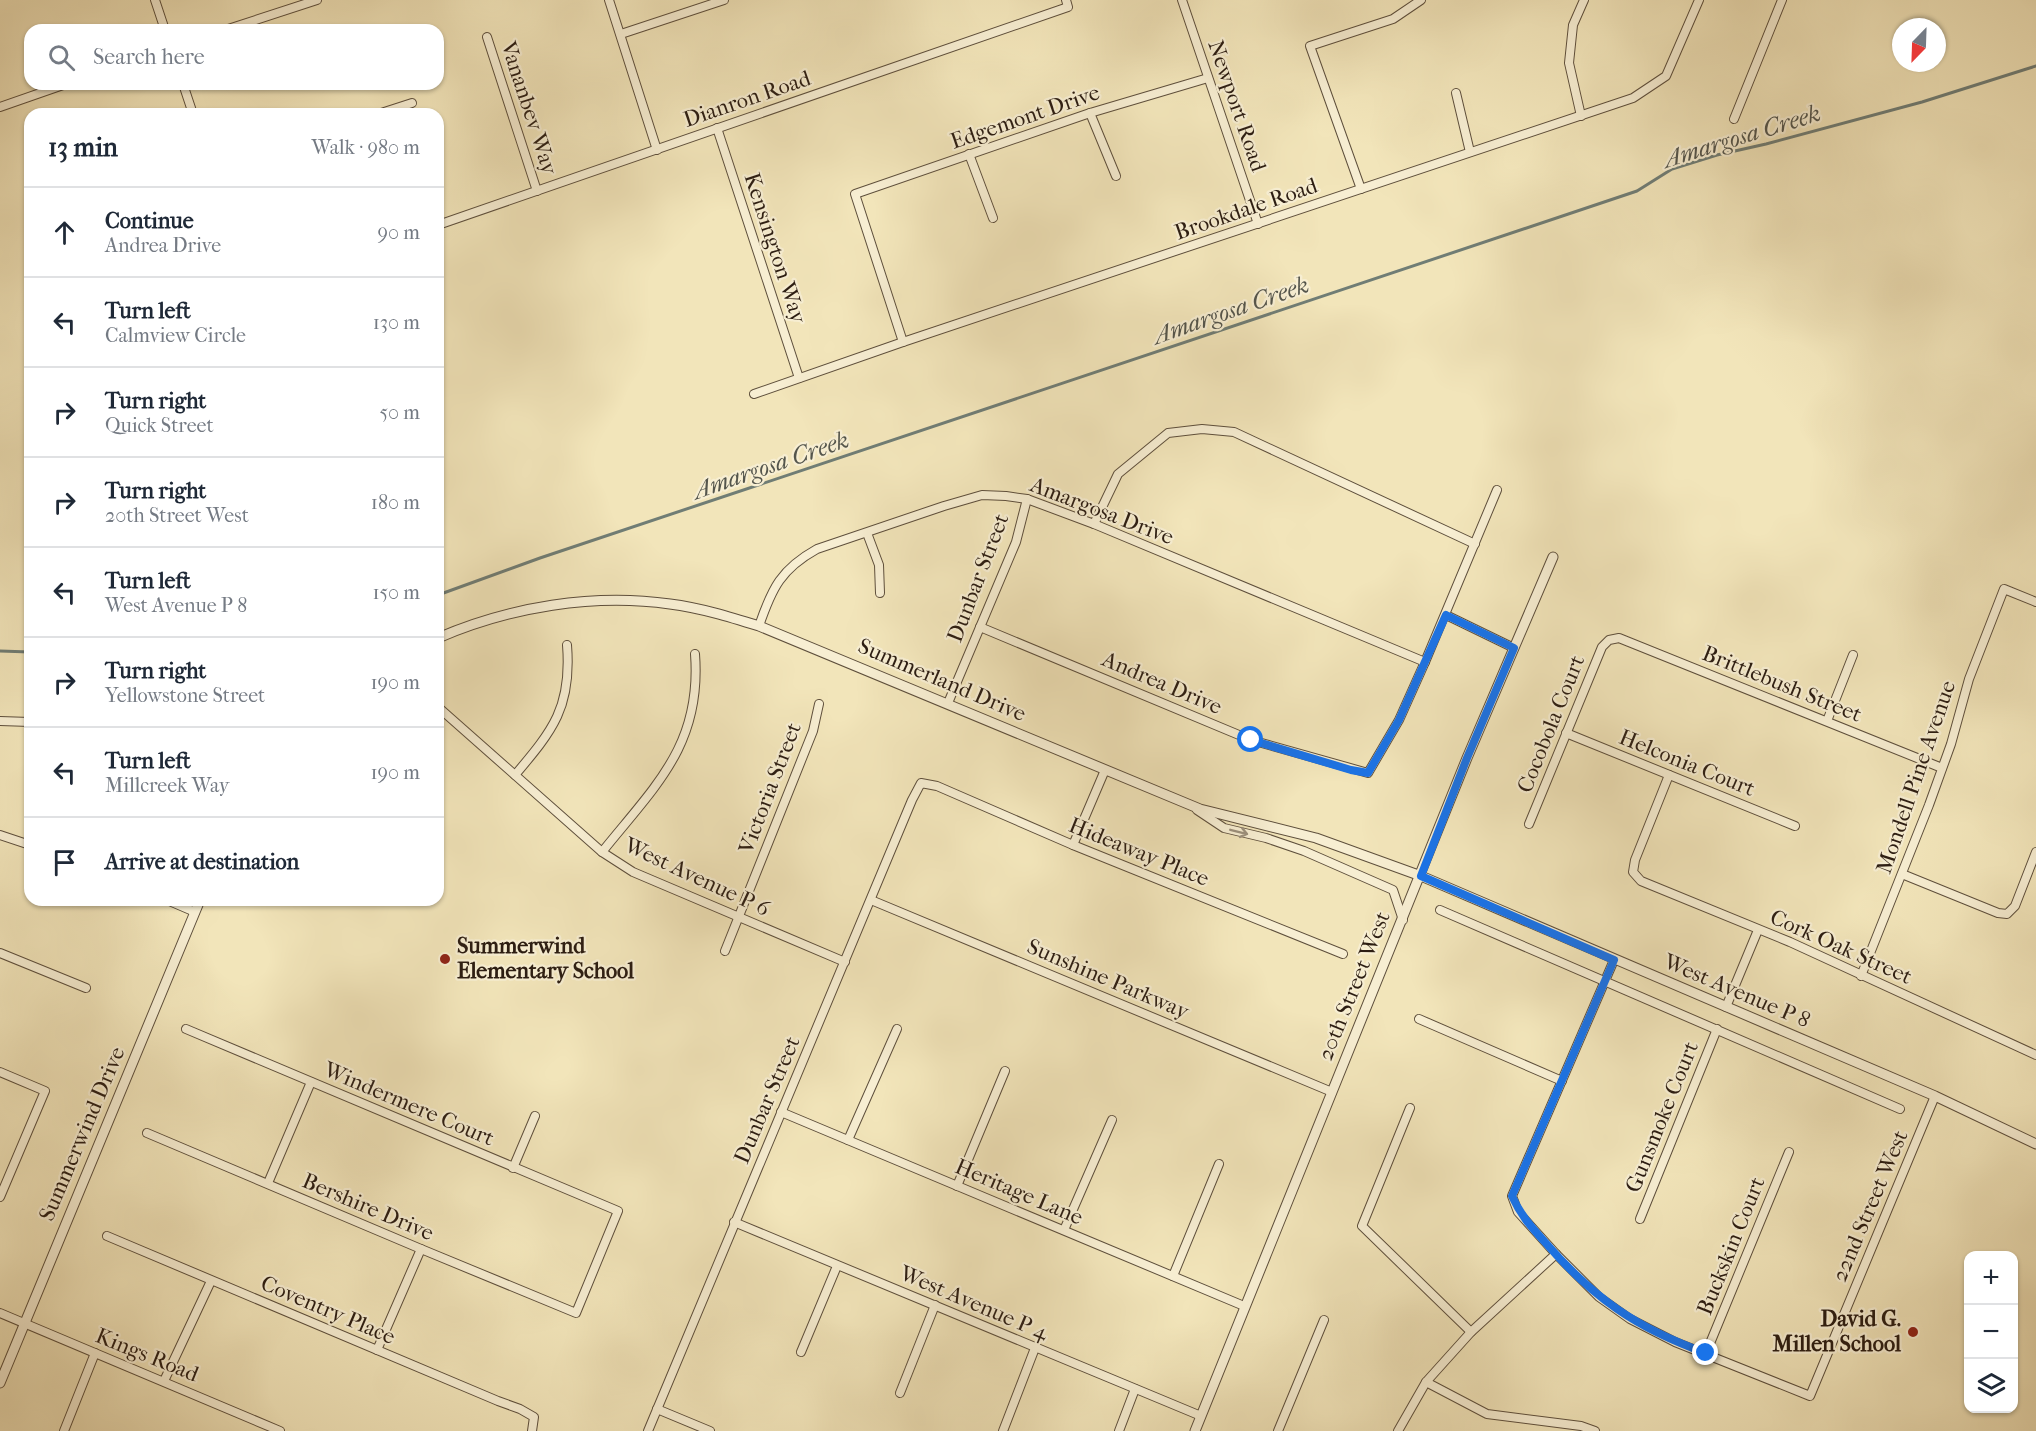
<!DOCTYPE html>
<html lang="en">
<head>
<meta charset="utf-8">
<style>
  :root { --surface:#fff; --page:#f2f2f3; --text:#1f2937; --muted:#747a83; --line:#e0e1e3 }
  body { margin:0; font-family:"IM FELL French Canon",serif; background:var(--page); color:var(--text) }
  .controls { position:absolute; right:18px; bottom:18px; display:grid; overflow:hidden; border-radius:12px; box-shadow:0 2px 4px #0004 }
  .controls button { width:54px; height:54px; display:grid; place-items:center; padding:0; border:0; border-bottom:2px solid var(--line); background:var(--surface); color:var(--text); font:30px sans-serif }
  .compass { position:absolute; left:1892px; top:18px; width:54px; height:54px; border-radius:50%; background:var(--surface); box-shadow:0 2px 4px #0004; rotate:203deg }
  .stop { position:absolute; width:18px; height:18px; margin:-14px; border:4px solid #1a73e8; border-radius:50%; background:#fff }
  .stop.end { background:#1a73e8; border-color:#fff; box-shadow:0 2px 6px #0008 }
  .list { margin:0; padding:0; list-style:none }
  h2 { display:flex; justify-content:space-between; align-items:center; height:78px; margin:0; padding:0 24px; font-size:26px }
  h2 small { font-size:20px; font-weight:400; color:var(--muted) }
  .list li { display:grid; grid-template-columns:39px 1fr auto; gap:18px; align-items:center; box-sizing:border-box; height:90px; padding:0 24px; border-top:2px solid var(--line) }
  .list b { display:block; font-size:22px; white-space:nowrap }
  .list p { margin:0; font-size:20px; white-space:nowrap; color:var(--muted) }
  .list em { font-size:20px; font-style:normal; color:var(--muted) }
  .icon { flex:none; width:33px; height:33px; fill:none; stroke:currentColor; stroke-width:2; stroke-linecap:round; stroke-linejoin:round }
  .map { position:relative; flex:none; width:2036px; height:1431px; overflow:hidden }
  .search { position:absolute; background:var(--surface); box-shadow:0 2px 4px #0004; left:24px; top:24px; width:420px; height:66px; display:flex; align-items:center; gap:15px; box-sizing:border-box; padding:0 21px; border-radius:18px; color:var(--muted); font-size:22px }
  .panel { position:absolute; background:var(--surface); box-shadow:0 2px 4px #0004; left:24px; top:108px; width:420px; height:798px; border-radius:18px }
  .map>svg:first-child { display:block }
  .lines { fill:none; stroke-linecap:round; stroke-linejoin:round }
  .stream { stroke:#707d75; stroke-width:3 }
  .minor-casing { stroke:#5e4f3c; stroke-width:10 }
  .tertiary-casing { stroke:#5e4f3c; stroke-width:11 }
  .minor { stroke:#f7eed2; stroke-width:8 }
  .tertiary { stroke:#f7eed2; stroke-width:9 }
  .oneway { stroke:#9c907c }
  .route { stroke:#1a73e8; stroke-width:8 }
  .poi-dot { fill:#8f2418; stroke:#f7eed2; stroke-width:2 }
  .labels { text-anchor:middle; dominant-baseline:central; stroke-width:4.5; stroke-linejoin:round; paint-order:stroke }
  .street-label { font-size:22px; fill:#2c1d12; stroke:#f7eed2 }
  .poi-label { font-size:22px; font-weight:bold; fill:#2c1d12; stroke:#f7eed2; text-anchor:start }
  .water-label { font-size:24px; font-style:italic; fill:#54554c; stroke:#f7eed2 }
</style>
</head>
<body>
<div class="map">
<svg width="2036" height="1431" viewBox="0 0 2036 1431">
  <rect width="100%" height="100%" fill="#f2e5ba"/>
  <filter id="stains"><feTurbulence type="fractalNoise" baseFrequency=".00333" numOctaves="4"/><feColorMatrix values="0 0 0 0 .2 0 0 0 0 .09 0 0 0 0 .02 0 0 0 .5 -.17"/></filter>
  <radialGradient id="worn" r=".72"><stop offset=".6" stop-color="#630" stop-opacity="0"/><stop offset="1" stop-color="#630" stop-opacity=".3"/></radialGradient>
  <g class="lines">
    <g class="stream">
      <polyline points="438,595 540,558 1637,191 1672,169 1717,155 1766,144 1922,102 2036,66"/>
      <polyline points="0,651 30,652"/>
    </g>
    <g class="minor-casing">
      <g id="minor">
        <polyline points="155,0 165,30"/>
        <polyline points="609,0 657,150"/>
        <polyline points="1182,0 1258,224"/>
        <polyline points="225,30 317,0"/>
        <polyline points="621,34 724,0"/>
        <polyline points="487,37 537,191"/>
        <polyline points="183,84 193,114"/>
        <polyline points="1456,93 1470,152"/>
        <polyline points="0,107 66,84"/>
        <polyline points="1090,113 1116,176"/>
        <polyline points="378,114 412,103"/>
        <polyline points="1581,116 1569,63 1573,25 1584,0"/>
        <polyline points="1734,119 1782,0"/>
        <polyline points="717,128 799,378"/>
        <polyline points="969,154 993,218"/>
        <polyline points="1361,189 1310,46 1393,19 1421,0"/>
        <polyline points="438,225 1068,7 1066,0"/>
        <polyline points="903,342 855,194 1090,113 1208,78"/>
        <polyline points="754,394 903,342 1633,98 1666,76 1699,0"/>
        <polyline points="1094,524 1118,474 1168,433 1202,429 1234,432 1475,544"/>
        <polyline points="867,533 879,565 880,593"/>
        <polyline points="1446,615 1514,648"/>
        <path d="M759 626C772 588 781 569 817 549L944 506 982 495 1006 496 1027 499 1094 524 1425 662"/>
        <polyline points="980,627 1251,740 1368,773 1399,720 1425,662 1497,490"/>
        <polyline points="948,703 1016,542 1027,499"/>
        <polyline points="438,707 602,852 633,872 845,962"/>
        <polyline points="0,721 30,722"/>
        <polyline points="1827,721 1853,655"/>
        <polyline points="1566,733 1795,826"/>
        <path d="M515 775C553 730 572 707 567 645"/>
        <polyline points="1669,775 1635,860 1633,872 1641,881 1790,942 2036,1055"/>
        <polyline points="1197,810 1224,828 1266,838 1304,851 1393,890 1403,920"/>
        <polyline points="1529,824 1602,647 1609,640 1619,638 1942,768"/>
        <polyline points="0,835 30,845"/>
        <polyline points="1073,845 1105,770"/>
        <path d="M602 852C655 786 702 745 695 654"/>
        <polyline points="1902,874 1998,913 2007,914 2015,906 2036,852"/>
        <polyline points="167,900 195,912"/>
        <polyline points="871,900 1332,1092"/>
        <polyline points="1440,910 1900,1109"/>
        <polyline points="725,951 813,731 819,704"/>
        <polyline points="0,953 86,988"/>
        <polyline points="1614,960 1512,1196 1518,1212 1556,1254 1599,1297 1630,1319 1675,1342 1810,1396 1935,1096"/>
        <polyline points="1861,976 1929,805 1951,744 1969,679 2004,589 2036,602"/>
        <polyline points="1726,1007 1758,930"/>
        <polyline points="1419,1019 1562,1081"/>
        <polyline points="0,1072 45,1091 0,1197"/>
        <polyline points="1410,1108 1362,1226 1471,1332"/>
        <polyline points="781,1112 1244,1306"/>
        <polyline points="147,1133 421,1249 576,1313 618,1211 186,1029"/>
        <polyline points="848,1140 897,1029"/>
        <polyline points="513,1168 535,1116"/>
        <polyline points="268,1183 311,1082"/>
        <polyline points="957,1186 1005,1071"/>
        <polyline points="1640,1219 1717,1029"/>
        <polyline points="734,1222 1201,1416"/>
        <polyline points="1064,1230 1112,1120"/>
        <polyline points="107,1236 498,1401 520,1409 534,1417 532,1431"/>
        <polyline points="1173,1276 1219,1164"/>
        <polyline points="0,1313 280,1431"/>
        <polyline points="377,1350 421,1249"/>
        <polyline points="801,1352 837,1266"/>
        <polyline points="1706,1353 1789,1152"/>
        <polyline points="164,1381 211,1281"/>
        <polyline points="1426,1382 1487,1414 1581,1426 1595,1431"/>
        <polyline points="900,1393 935,1305"/>
        <polyline points="657,1409 710,1431"/>
        <polyline points="64,1431 95,1353"/>
        <polyline points="648,1431 912,800 921,783 937,786 1073,845 1343,954"/>
        <polyline points="1003,1431 1035,1348"/>
        <polyline points="1119,1431 1135,1389"/>
        <polyline points="1278,1431 1324,1320"/>
        <polyline points="1398,1431 1426,1382 1471,1332 1556,1254"/>
      </g>
    </g>
    <g class="tertiary-casing">
      <g id="tertiary">
        <path d="M438 638C510 607 593 593 670 604 701 608 730 617 759 626L1200 809 1316 838 1421 876 1935 1096 2036 1144"/>
        <polyline points="0,1383 200,900"/>
        <polyline points="1195,1431 1467,758 1553,557"/>
      </g>
    </g>
    <use href="#minor" class="minor"/>
    <use href="#tertiary" class="tertiary"/>
  </g>
  <defs><path id="oneway-shaft" d="M-6 0H5M1.5-3L5.5 0L1.5 3" fill="none" stroke-width="1.6" stroke-linecap="round" stroke-linejoin="round" transform="scale(1.5)"/></defs>
  <use class="oneway" href="#oneway-shaft" transform="translate(1239 832) rotate(14)"/>
  <g class="lines">
    <path class="route" d="M1251 740 1351 770 1368 773 1399 720 1446 615 1514 648 1467 758 1421 876 1614 960 1512 1196C1520 1214 1531 1227 1544 1241 1593 1298 1636 1328 1706 1353"/>
  </g>
  <g class="poi-dot">
    <circle cx="445" cy="959" r="6"/>
    <circle cx="1913" cy="1332" r="6"/>
  </g>
  <g class="labels">
    <g class="street-label">
      <text transform="translate(747 99) rotate(-19)">Dianron Road</text>
      <text transform="translate(1237 106) rotate(71)">Newport Road</text>
      <text transform="translate(529 108) rotate(72)">Vananbev Way</text>
      <text transform="translate(1025 117) rotate(-19)">Edgemont Drive</text>
      <text transform="translate(1246 209) rotate(-19)">Brookdale Road</text>
      <text transform="translate(775 248) rotate(72)">Kensington Way</text>
      <text transform="translate(1102 511) rotate(21)">Amargosa Drive</text>
      <text transform="translate(978 578) rotate(-69)">Dunbar Street</text>
      <text transform="translate(942 680) rotate(23)">Summerland Drive</text>
      <text transform="translate(1162 683) rotate(23)">Andrea Drive</text>
      <text transform="translate(1782 684) rotate(22)">Brittlebush Street</text>
      <text transform="translate(1551 724) rotate(-68)">Cocobola Court</text>
      <text transform="translate(1687 763) rotate(22)">Helconia Court</text>
      <text transform="translate(1916 777) rotate(-71)">Mondell Pine Avenue</text>
      <text transform="translate(770 788) rotate(-69)">Victoria Street</text>
      <text transform="translate(1139 852) rotate(22)">Hideaway Place</text>
      <text transform="translate(697 877) rotate(25)">West Avenue P 6</text>
      <text transform="translate(1841 947) rotate(24)">Cork Oak Street</text>
      <text transform="translate(1108 979) rotate(23)">Sunshine Parkway</text>
      <text transform="translate(1354 986) rotate(-68)">20th Street West</text>
      <text transform="translate(1737 991) rotate(23)">West Avenue P 8</text>
      <text transform="translate(767 1100) rotate(-67)">Dunbar Street</text>
      <text transform="translate(409 1104) rotate(23)">Windermere Court</text>
      <text transform="translate(1662 1117) rotate(-68)">Gunsmoke Court</text>
      <text transform="translate(82 1134) rotate(-67)">Summerwind Drive</text>
      <text transform="translate(1019 1192) rotate(23)">Heritage Lane</text>
      <text transform="translate(1870 1206) rotate(-67)">22nd Street West</text>
      <text transform="translate(368 1207) rotate(23)">Bershire Drive</text>
      <text transform="translate(1731 1246) rotate(-68)">Buckskin Court</text>
      <text transform="translate(974 1303) rotate(23)">West Avenue P 4</text>
      <text transform="translate(328 1310) rotate(23)">Coventry Place</text>
      <text transform="translate(147 1355) rotate(22)">Kings Road</text>
    </g>
    <g class="poi-label">
      <text x="457" y="946">Summerwind<tspan x="457" dy="25">Elementary School</tspan></text>
      <text x="1901" y="1319" text-anchor="end">David G.<tspan x="1901" dy="25">Millen School</tspan></text>
    </g>
    <g class="water-label">
      <text transform="translate(1742 136) rotate(-17)">Amargosa Creek</text>
      <text transform="translate(1231 310) rotate(-19)">Amargosa Creek</text>
      <text transform="translate(771 465) rotate(-19)">Amargosa Creek</text>
    </g>
  </g>
  <rect width="100%" height="100%" filter="url(#stains)"/>
  <rect width="100%" height="100%" fill="url(#worn)"/>
</svg>
<div class="controls">
<button>+</button>
<button>−</button>
<button><svg class="icon" aria-label="layers" viewBox="0 0 24 24"><path d="M12 4l9 5-9 5-9-5zM3 14l9 5 9-5"/></svg></button>
</div>
<svg class="compass" viewBox="-18 -18 36 36"><path d="M0-13l5 13h-10z" fill="#e53935"/><path d="M0 13l5-13h-10z" fill="#747a83"/></svg>
<div class="stop" style="left:1251px;top:740px"></div>
<div class="stop end" style="left:1706px;top:1353px"></div>
<div class="search"><svg class="icon" aria-label="search" viewBox="0 0 24 24"><circle cx="10" cy="10" r="6"/><path d="M15 15l6 6"/></svg>Search here</div>
<section class="panel">
<h2>13 min<small>Walk · 980 m</small></h2>
<ul class="list">
<li><svg class="icon" aria-label="ahead" viewBox="0 0 24 24"><path d="M12 20V5M6 11l6-6 6 6"/></svg><div><b>Continue</b><p>Andrea Drive</p></div><em>90 m</em></li>
<li><svg class="icon" aria-label="left" viewBox="0 0 24 24"><path d="M17 20v-9H6M10 6l-5 5 5 5"/></svg><div><b>Turn left</b><p>Calmview Circle</p></div><em>130 m</em></li>
<li><svg class="icon" aria-label="right" viewBox="0 0 24 24"><path d="M7 20v-9h11M14 6l5 5-5 5"/></svg><div><b>Turn right</b><p>Quick Street</p></div><em>50 m</em></li>
<li><svg class="icon" aria-label="right" viewBox="0 0 24 24"><path d="M7 20v-9h11M14 6l5 5-5 5"/></svg><div><b>Turn right</b><p>20th Street West</p></div><em>180 m</em></li>
<li><svg class="icon" aria-label="left" viewBox="0 0 24 24"><path d="M17 20v-9H6M10 6l-5 5 5 5"/></svg><div><b>Turn left</b><p>West Avenue P 8</p></div><em>150 m</em></li>
<li><svg class="icon" aria-label="right" viewBox="0 0 24 24"><path d="M7 20v-9h11M14 6l5 5-5 5"/></svg><div><b>Turn right</b><p>Yellowstone Street</p></div><em>190 m</em></li>
<li><svg class="icon" aria-label="left" viewBox="0 0 24 24"><path d="M17 20v-9H6M10 6l-5 5 5 5"/></svg><div><b>Turn left</b><p>Millcreek Way</p></div><em>190 m</em></li>
<li><svg class="icon" aria-label="arrive" viewBox="0 0 24 24"><path d="M6 21V4h12l-3 4 3 4H6"/></svg><div><b>Arrive at destination</b></div></li>
</ul>
</section>
</div>
</body>
</html>
